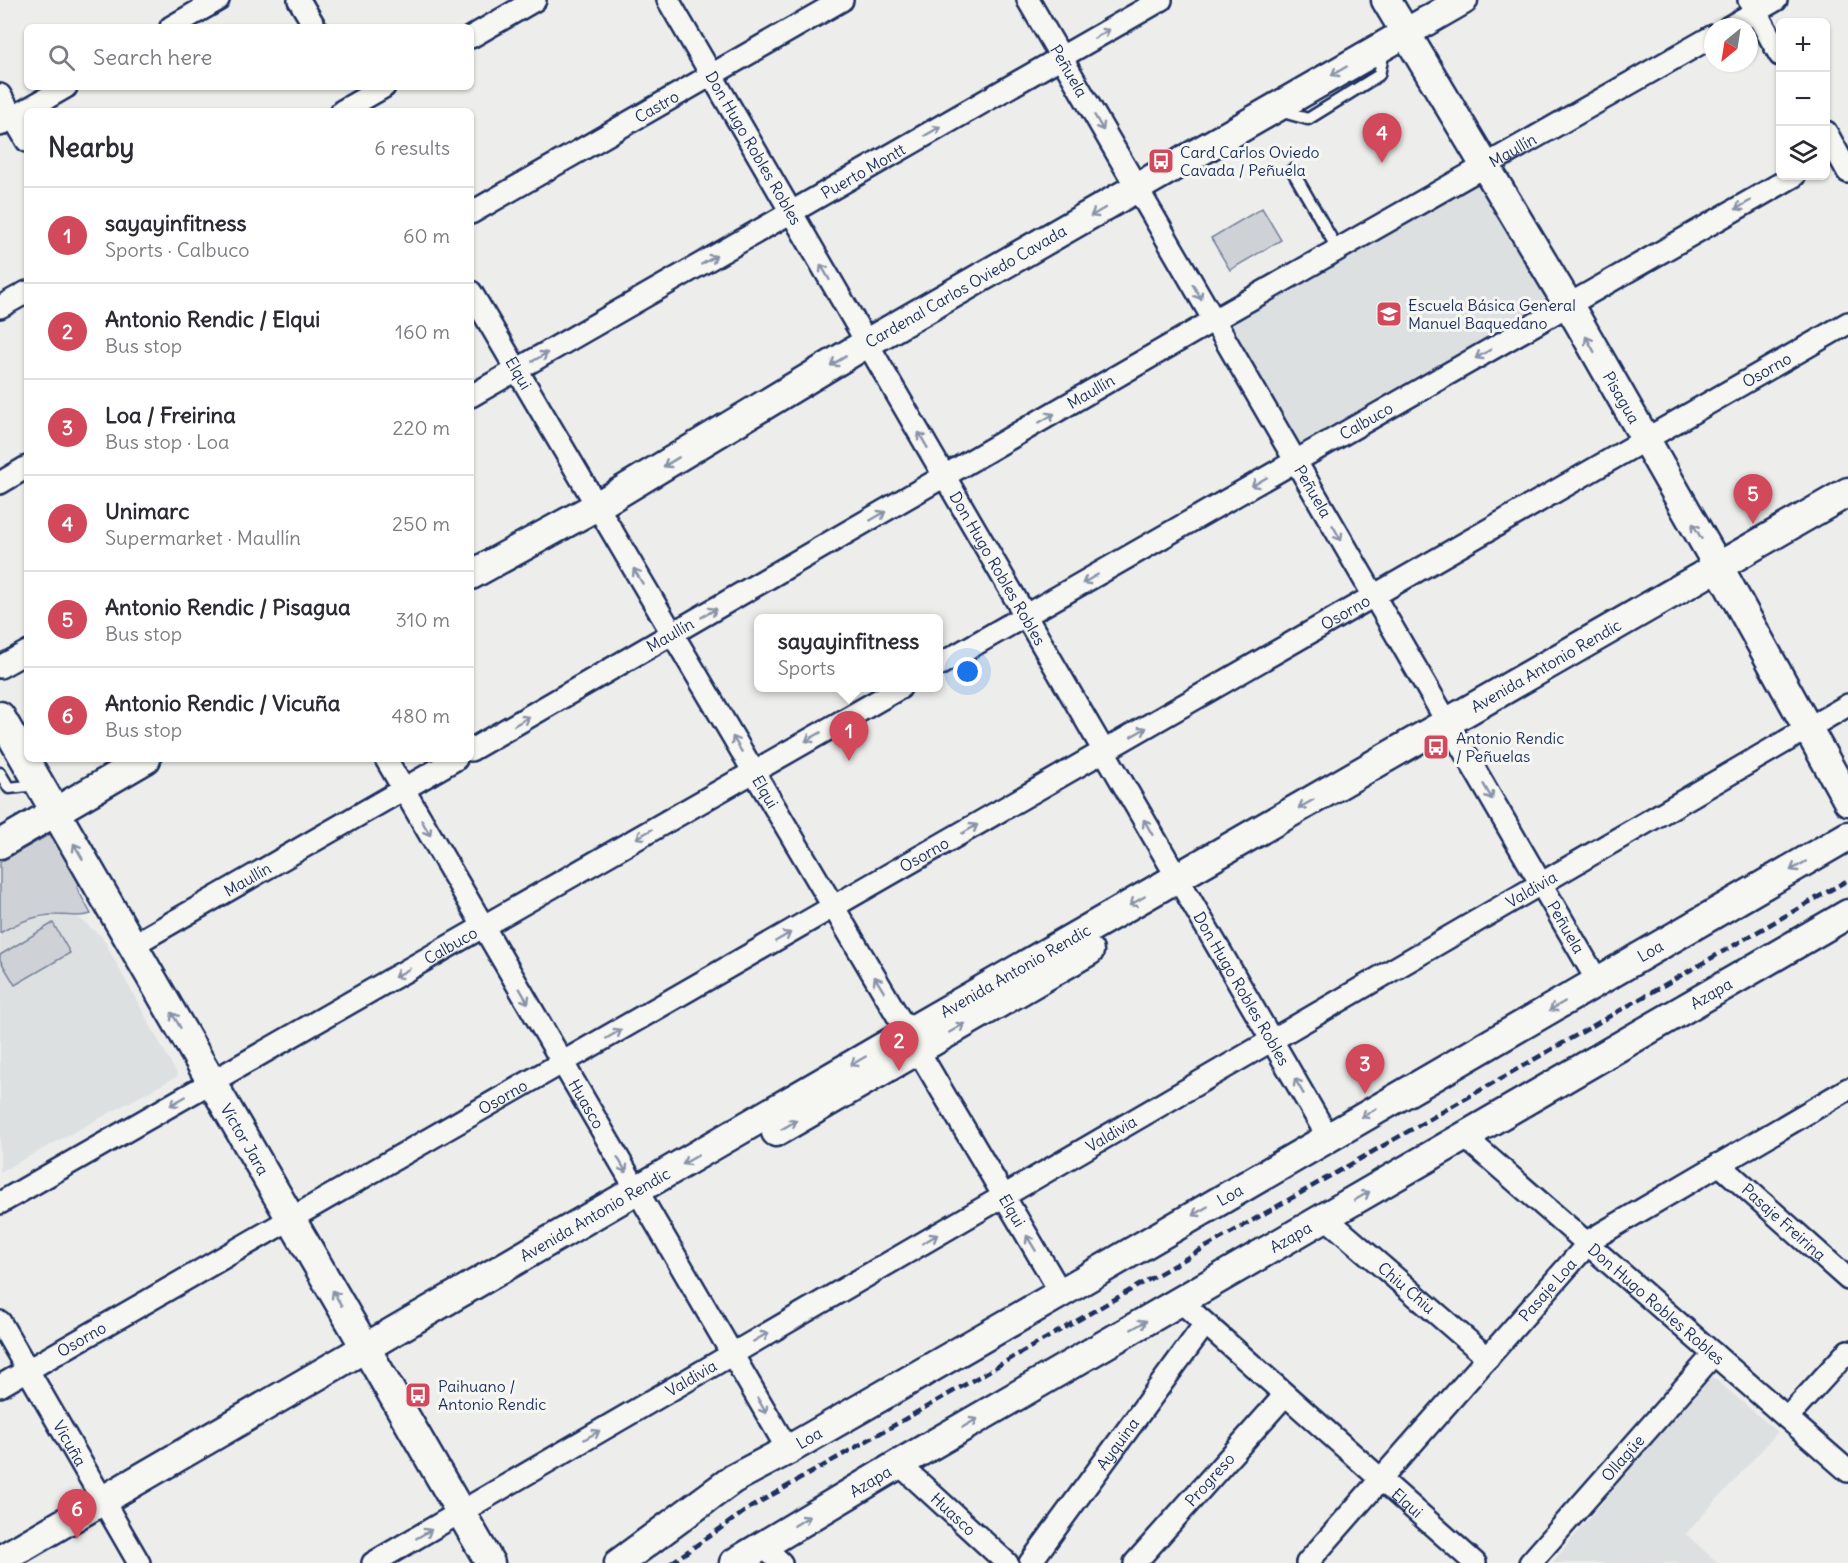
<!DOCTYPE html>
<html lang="en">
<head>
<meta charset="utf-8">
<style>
  :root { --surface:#fff; --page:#f7f7f7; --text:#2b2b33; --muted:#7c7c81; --line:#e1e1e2; --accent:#d1495b }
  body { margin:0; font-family:Delius,sans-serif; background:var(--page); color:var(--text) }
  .controls { position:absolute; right:18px; top:18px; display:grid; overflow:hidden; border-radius:9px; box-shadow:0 2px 4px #0004 }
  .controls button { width:54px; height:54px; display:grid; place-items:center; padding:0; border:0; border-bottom:2px solid var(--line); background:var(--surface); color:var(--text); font:30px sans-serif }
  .compass { position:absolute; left:1704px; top:18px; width:54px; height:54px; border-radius:50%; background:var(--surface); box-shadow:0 2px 4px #0004; rotate:210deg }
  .you { position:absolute; left:968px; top:672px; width:21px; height:21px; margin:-15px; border:4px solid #fff; border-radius:50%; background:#1a73e8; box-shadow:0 0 0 9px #1a73e833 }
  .badge { display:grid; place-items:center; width:39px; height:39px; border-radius:50%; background:var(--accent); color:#fff; font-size:20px; font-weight:700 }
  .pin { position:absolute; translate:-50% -50px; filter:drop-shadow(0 2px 3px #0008) }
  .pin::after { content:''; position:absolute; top:32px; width:21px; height:18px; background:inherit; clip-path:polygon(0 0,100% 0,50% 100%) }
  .popup { position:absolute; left:754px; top:614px; width:189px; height:78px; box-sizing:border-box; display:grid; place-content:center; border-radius:9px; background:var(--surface); filter:drop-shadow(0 2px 4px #0005); font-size:20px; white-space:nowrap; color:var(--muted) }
  .popup b { font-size:22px; color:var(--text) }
  .popup::after { content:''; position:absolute; left:50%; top:100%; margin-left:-12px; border:12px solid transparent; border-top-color:var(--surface) }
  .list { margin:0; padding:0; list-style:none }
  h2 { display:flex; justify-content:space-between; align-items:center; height:78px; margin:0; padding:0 24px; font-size:26px }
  h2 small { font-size:20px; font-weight:400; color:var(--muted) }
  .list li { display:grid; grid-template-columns:39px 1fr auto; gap:18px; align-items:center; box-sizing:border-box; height:96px; padding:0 24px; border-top:2px solid var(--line) }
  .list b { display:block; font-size:22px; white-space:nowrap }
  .list p { margin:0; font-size:20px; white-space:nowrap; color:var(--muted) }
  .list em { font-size:20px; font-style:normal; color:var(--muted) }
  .icon { flex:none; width:33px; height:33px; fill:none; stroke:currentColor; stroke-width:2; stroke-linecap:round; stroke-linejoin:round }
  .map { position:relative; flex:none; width:1848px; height:1563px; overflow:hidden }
  .search { position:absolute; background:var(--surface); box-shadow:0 2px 4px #0004; left:24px; top:24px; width:450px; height:66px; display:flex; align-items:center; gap:15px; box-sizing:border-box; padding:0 21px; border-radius:9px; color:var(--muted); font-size:22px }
  .panel { position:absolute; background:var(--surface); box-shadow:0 2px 4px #0004; left:24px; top:108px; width:450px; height:654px; border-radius:9px }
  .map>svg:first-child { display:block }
  .built { fill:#dde0e1 }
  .green { fill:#ced2d7; stroke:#74809a; stroke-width:1.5 }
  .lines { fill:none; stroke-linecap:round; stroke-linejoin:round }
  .lane-casing { stroke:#1b2f5e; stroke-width:15 }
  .street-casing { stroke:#1b2f5e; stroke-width:26 }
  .secondary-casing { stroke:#1b2f5e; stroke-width:33 }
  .lane { stroke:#f6f6f2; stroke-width:10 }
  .street { stroke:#f6f6f2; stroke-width:21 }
  .secondary { stroke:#f6f6f2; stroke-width:28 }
  .rail { stroke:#1b2f5e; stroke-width:4.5; stroke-dasharray:9 4.5; stroke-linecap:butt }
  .oneway { stroke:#8892a8 }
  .labels { text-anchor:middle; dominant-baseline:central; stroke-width:6; stroke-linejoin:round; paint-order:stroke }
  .street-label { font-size:16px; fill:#1b2f5e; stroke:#f6f6f2 }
  .poi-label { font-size:16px; fill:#1b2f5e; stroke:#f6f6f2; text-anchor:start }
</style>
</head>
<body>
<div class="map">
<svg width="1848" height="1563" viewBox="0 0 1848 1563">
  <rect width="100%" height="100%" fill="#edeeec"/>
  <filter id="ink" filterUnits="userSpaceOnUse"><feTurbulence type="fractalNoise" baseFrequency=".0167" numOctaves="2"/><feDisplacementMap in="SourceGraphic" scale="12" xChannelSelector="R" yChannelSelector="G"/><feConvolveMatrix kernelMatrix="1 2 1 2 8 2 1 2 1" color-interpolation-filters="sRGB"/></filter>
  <g filter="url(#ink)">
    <g class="built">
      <polygon points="1480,183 1548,302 1298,445 1229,327"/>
      <polygon points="57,915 79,918 102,937 178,1076 0,1172 0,933 25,920"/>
      <polygon points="1709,1374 1778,1432 1686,1534 1718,1563 1552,1563"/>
    </g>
    <g class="green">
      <polygon points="1262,208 1281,240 1230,270 1211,238"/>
      <path d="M54 832 80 879 77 888 91 914C79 918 70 915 58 915 37 914 18 922 0 933V862Z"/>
      <polygon points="53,923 70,953 15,985 0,960 0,955"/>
    </g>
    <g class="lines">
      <g class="lane-casing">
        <g id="lane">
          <polyline points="1279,111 1308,119 1379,75 1384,51"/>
          <polyline points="1292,170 1338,250"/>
          <polyline points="0,773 9,788 37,785"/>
        </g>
      </g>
      <g class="street-casing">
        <g id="street">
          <polyline points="299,0 315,27"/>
          <path id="s1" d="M668 0 1328 1137"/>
          <path id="s2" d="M1028 0 1598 982"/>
          <polyline points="1749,0 1780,55"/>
          <polyline points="171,27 218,0"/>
          <polyline points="1729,27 1776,0"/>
          <polyline points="471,37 535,0"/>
          <polyline points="0,95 27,141"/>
          <polyline points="342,111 384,87"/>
          <polyline points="0,125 66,87"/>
          <polyline points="1826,132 1848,172"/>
          <path id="s3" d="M471 213 842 0"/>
          <path id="s4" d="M471 292 1061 1293"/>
          <polyline points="0,307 27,292"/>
          <path id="s5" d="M471 396 1161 0"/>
          <polyline points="0,483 27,467"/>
          <path id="s6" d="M939 665 1794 176"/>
          <polyline points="0,667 27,652"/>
          <path id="s7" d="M471 750 1214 320 1713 36"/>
          <path id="s8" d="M386 759 788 1450"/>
          <path id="s9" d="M133 945 456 759"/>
          <path id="s10" d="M1465 1137 1848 1471"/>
          <path id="s11" d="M1719 1164 1848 1279"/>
          <path id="s12" d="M0 1203 900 688"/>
          <path id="s13" d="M1325 1217 1488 1358"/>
          <path id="s14" d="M1180 1301 1475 1563"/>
          <path id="s15" d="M0 1322 139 1563"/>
          <path id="s16" d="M0 1386 1848 323"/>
          <polyline points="1787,1418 1848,1351"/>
          <path id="s17" d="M899 1464 1007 1563"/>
          <polyline points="763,1546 781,1563"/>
          <path id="s18" d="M373 1563 1848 705"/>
          <path id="s19" d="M1030 1563 1205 1324"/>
          <path id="s20" d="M1135 1563 1285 1395"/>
          <path id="s21" d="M1307 1563 1592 1239 1848 1089"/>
          <path id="s22" d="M1530 1563 1714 1354"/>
        </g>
      </g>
      <g class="secondary-casing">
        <g id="secondary">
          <path id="s23" d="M1386 0 1578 321 1727 582 1848 801"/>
          <path id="s24" d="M471 575 597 506 867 343 1463 0"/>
          <path id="s25" d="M0 716 490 1563"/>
          <polyline points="0,844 146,759"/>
          <polyline points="776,1132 1089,951"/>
          <path id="s26" d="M0 1560 907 1033 1848 492"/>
          <path id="s27" d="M619 1563 733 1479 788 1450 1061 1293 1848 836"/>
          <path id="s28" d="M734 1563 899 1464 1848 914"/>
        </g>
      </g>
      <use href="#lane" class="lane"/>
      <use href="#street" class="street"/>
      <use href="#secondary" class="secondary"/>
      <polyline class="rail" points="671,1563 751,1507 1848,880"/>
    </g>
    <defs><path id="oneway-shaft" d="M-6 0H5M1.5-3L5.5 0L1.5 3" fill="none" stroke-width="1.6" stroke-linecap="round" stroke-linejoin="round" transform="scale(1.5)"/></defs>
    <g class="oneway">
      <use href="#oneway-shaft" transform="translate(1102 34) rotate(-30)"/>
      <use href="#oneway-shaft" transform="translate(1339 71) rotate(150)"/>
      <use href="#oneway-shaft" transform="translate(1099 123) rotate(60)"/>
      <use href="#oneway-shaft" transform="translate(933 131) rotate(-30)"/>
      <use href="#oneway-shaft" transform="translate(1743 205) rotate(150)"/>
      <use href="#oneway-shaft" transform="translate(1098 212) rotate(150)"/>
      <use href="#oneway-shaft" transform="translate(709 260) rotate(-30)"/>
      <use href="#oneway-shaft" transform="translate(825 272) rotate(-120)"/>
      <use href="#oneway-shaft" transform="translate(1197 292) rotate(60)"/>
      <use href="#oneway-shaft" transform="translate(1590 344) rotate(-119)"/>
      <use href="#oneway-shaft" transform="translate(1483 354) rotate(150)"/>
      <use href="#oneway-shaft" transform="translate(540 357) rotate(-30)"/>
      <use href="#oneway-shaft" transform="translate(838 361) rotate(149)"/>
      <use href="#oneway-shaft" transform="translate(1047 418) rotate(-30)"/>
      <use href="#oneway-shaft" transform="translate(923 440) rotate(-120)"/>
      <use href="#oneway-shaft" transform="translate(671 462) rotate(149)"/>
      <use href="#oneway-shaft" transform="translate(1259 482) rotate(150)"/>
      <use href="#oneway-shaft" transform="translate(878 516) rotate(-30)"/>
      <use href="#oneway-shaft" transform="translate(1697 531) rotate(-120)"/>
      <use href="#oneway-shaft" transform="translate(1337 533) rotate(60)"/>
      <use href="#oneway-shaft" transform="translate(638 576) rotate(-121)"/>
      <use href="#oneway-shaft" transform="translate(1090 579) rotate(150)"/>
      <use href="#oneway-shaft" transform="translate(709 613) rotate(-30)"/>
      <use href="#oneway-shaft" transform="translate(522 721) rotate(-30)"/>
      <use href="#oneway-shaft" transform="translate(1139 732) rotate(-30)"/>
      <use href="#oneway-shaft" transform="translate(813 737) rotate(150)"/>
      <use href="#oneway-shaft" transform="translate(737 744) rotate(-121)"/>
      <use href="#oneway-shaft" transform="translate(1488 792) rotate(60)"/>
      <use href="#oneway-shaft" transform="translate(1306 804) rotate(150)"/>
      <use href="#oneway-shaft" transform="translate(1148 827) rotate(-120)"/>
      <use href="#oneway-shaft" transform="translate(426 828) rotate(60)"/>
      <use href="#oneway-shaft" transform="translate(970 829) rotate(-30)"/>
      <use href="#oneway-shaft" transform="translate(644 834) rotate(150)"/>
      <use href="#oneway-shaft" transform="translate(78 851) rotate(-120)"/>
      <use href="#oneway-shaft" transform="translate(1798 866) rotate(150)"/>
      <use href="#oneway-shaft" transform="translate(1137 901) rotate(150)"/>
      <use href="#oneway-shaft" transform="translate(783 937) rotate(-30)"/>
      <use href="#oneway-shaft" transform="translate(402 973) rotate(150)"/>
      <use href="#oneway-shaft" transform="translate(879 984) rotate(-121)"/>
      <use href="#oneway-shaft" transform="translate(524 996) rotate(60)"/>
      <use href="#oneway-shaft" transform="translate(1557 1006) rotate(150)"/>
      <use href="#oneway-shaft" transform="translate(176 1020) rotate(-120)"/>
      <use href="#oneway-shaft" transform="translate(957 1028) rotate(-30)"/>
      <use href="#oneway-shaft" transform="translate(614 1034) rotate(-30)"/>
      <use href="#oneway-shaft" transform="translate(858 1061) rotate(150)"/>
      <use href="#oneway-shaft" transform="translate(1299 1086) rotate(-120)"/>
      <use href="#oneway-shaft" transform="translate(178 1101) rotate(150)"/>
      <use href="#oneway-shaft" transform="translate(1369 1113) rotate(150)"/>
      <use href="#oneway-shaft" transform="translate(789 1125) rotate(-30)"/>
      <use href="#oneway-shaft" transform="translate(690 1160) rotate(150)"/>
      <use href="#oneway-shaft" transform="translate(622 1165) rotate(60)"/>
      <use href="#oneway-shaft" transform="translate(1362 1196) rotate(-30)"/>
      <use href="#oneway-shaft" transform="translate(1200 1211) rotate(150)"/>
      <use href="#oneway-shaft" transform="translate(930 1239) rotate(-30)"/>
      <use href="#oneway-shaft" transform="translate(1031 1243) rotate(-121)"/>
      <use href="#oneway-shaft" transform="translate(337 1298) rotate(-120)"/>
      <use href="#oneway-shaft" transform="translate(1139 1325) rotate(-30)"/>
      <use href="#oneway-shaft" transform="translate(761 1337) rotate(-30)"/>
      <use href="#oneway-shaft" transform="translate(762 1406) rotate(60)"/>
      <use href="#oneway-shaft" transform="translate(970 1423) rotate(-30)"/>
      <use href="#oneway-shaft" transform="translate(592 1435) rotate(-30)"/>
      <use href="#oneway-shaft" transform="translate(802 1521) rotate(-32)"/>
      <use href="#oneway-shaft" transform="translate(424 1534) rotate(-30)"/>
    </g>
  </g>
  <defs>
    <g id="bus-square" transform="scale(1.35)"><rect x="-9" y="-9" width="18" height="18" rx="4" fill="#d1495b" stroke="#f6f6f2"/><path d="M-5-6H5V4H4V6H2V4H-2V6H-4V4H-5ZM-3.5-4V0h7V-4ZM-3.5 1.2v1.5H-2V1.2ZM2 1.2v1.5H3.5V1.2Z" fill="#fff"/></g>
    <g id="school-square" transform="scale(1.35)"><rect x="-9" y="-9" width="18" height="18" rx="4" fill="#d1495b" stroke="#f6f6f2"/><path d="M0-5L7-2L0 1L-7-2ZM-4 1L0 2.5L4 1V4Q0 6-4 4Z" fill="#fff"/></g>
  </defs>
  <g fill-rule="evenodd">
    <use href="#bus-square" x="1161" y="161"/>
    <use href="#school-square" x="1389" y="314"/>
    <use href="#bus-square" x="1436" y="747"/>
    <use href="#bus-square" x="418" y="1395"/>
  </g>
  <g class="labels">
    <g class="street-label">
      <text stroke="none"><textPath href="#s2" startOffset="82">Peñuela</textPath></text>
      <text stroke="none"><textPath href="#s3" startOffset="214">Castro</textPath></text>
      <text stroke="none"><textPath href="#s1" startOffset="171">Don Hugo Robles Robles</textPath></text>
      <text stroke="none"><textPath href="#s7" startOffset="1202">Maullín</textPath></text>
      <text stroke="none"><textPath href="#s5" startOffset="452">Puerto Montt</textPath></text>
      <text stroke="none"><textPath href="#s24" startOffset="573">Cardenal Carlos Oviedo Cavada</textPath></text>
      <text stroke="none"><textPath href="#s16" startOffset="2038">Osorno</textPath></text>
      <text stroke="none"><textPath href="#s4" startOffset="94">Elqui</textPath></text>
      <text stroke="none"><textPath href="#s7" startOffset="716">Maullín</textPath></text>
      <text stroke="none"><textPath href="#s23" startOffset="462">Pisagua</textPath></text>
      <text stroke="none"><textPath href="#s6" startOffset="492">Calbuco</textPath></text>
      <text stroke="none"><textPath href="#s2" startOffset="568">Peñuela</textPath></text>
      <text stroke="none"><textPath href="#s1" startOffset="657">Don Hugo Robles Robles</textPath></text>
      <text stroke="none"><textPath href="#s16" startOffset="1552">Osorno</textPath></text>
      <text stroke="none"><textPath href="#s7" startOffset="230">Maullín</textPath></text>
      <text stroke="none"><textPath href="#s26" startOffset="1786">Avenida Antonio Rendic</textPath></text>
      <text stroke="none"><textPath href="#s4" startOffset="580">Elqui</textPath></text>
      <text stroke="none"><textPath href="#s16" startOffset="1066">Osorno</textPath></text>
      <text stroke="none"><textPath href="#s9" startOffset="132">Maullín</textPath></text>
      <text stroke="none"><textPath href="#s18" startOffset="1340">Valdivia</textPath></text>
      <text stroke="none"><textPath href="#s2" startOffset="1072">Peñuela</textPath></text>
      <text stroke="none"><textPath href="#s12" startOffset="519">Calbuco</textPath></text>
      <text stroke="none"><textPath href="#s27" startOffset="1200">Loa</textPath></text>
      <text stroke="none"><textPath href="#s26" startOffset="1174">Avenida Antonio Rendic</textPath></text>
      <text stroke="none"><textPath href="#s1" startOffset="1143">Don Hugo Robles Robles</textPath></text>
      <text stroke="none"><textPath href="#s28" startOffset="1131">Azapa</textPath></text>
      <text stroke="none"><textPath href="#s16" startOffset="580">Osorno</textPath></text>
      <text stroke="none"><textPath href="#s8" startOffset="399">Huasco</textPath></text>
      <text stroke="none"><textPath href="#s18" startOffset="854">Valdivia</textPath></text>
      <text stroke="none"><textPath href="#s25" startOffset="489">Víctor Jara</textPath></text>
      <text stroke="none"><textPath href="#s27" startOffset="714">Loa</textPath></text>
      <text stroke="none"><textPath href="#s4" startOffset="1066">Elqui</textPath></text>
      <text stroke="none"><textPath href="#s26" startOffset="688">Avenida Antonio Rendic</textPath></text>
      <text stroke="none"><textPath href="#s11" startOffset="87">Pasaje Freirina</textPath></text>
      <text stroke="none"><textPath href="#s28" startOffset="645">Azapa</textPath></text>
      <text stroke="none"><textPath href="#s13" startOffset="108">Chiu Chiu</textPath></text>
      <text stroke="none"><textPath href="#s21" startOffset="364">Pasaje Loa</textPath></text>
      <text stroke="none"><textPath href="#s10" startOffset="254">Don Hugo Robles Robles</textPath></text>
      <text stroke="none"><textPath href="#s16" startOffset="94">Osorno</textPath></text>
      <text stroke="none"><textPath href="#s18" startOffset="368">Valdivia</textPath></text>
      <text stroke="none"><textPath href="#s27" startOffset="228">Loa</textPath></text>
      <text stroke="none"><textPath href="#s15" startOffset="140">Vicuña</textPath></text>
      <text stroke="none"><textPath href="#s19" startOffset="148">Ayquina</textPath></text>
      <text stroke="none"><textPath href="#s22" startOffset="140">Ollagüe</textPath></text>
      <text stroke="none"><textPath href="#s20" startOffset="112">Progreso</textPath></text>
      <text stroke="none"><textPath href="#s28" startOffset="159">Azapa</textPath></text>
      <text stroke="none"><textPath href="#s14" startOffset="304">Elqui</textPath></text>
      <text stroke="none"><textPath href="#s17" startOffset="74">Huasco</textPath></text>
    </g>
    <g class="poi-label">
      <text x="1180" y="152">Card Carlos Oviedo<tspan x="1180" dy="18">Cavada / Peñuela</tspan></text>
      <text x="1408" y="305">Escuela Básica General<tspan x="1408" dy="18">Manuel Baquedano</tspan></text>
      <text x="1456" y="738">Antonio Rendic<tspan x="1456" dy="18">/ Peñuelas</tspan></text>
      <text x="438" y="1386">Paihuano /<tspan x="438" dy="18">Antonio Rendic</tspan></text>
    </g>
  </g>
</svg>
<div class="controls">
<button>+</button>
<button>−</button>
<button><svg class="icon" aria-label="layers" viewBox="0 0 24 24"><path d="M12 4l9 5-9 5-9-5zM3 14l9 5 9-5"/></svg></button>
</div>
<svg class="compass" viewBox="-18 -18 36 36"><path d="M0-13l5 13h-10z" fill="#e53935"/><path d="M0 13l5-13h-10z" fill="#7c7c81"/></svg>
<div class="you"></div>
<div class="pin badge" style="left:849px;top:761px">1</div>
<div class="popup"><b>sayayinfitness</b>Sports</div>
<div class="pin badge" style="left:899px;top:1071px">2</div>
<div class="pin badge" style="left:1365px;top:1094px">3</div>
<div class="pin badge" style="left:1382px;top:163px">4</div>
<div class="pin badge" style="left:1753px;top:524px">5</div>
<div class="pin badge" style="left:77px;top:1539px">6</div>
<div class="search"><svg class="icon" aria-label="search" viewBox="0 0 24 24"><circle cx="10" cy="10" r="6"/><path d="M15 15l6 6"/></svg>Search here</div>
<section class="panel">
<h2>Nearby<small>6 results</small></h2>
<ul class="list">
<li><span class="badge">1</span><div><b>sayayinfitness</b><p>Sports · Calbuco</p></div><em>60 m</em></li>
<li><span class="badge">2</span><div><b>Antonio Rendic / Elqui</b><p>Bus stop</p></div><em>160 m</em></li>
<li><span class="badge">3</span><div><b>Loa / Freirina</b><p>Bus stop · Loa</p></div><em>220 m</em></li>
<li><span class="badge">4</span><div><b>Unimarc</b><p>Supermarket · Maullín</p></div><em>250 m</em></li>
<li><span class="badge">5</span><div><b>Antonio Rendic / Pisagua</b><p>Bus stop</p></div><em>310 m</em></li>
<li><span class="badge">6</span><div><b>Antonio Rendic / Vicuña</b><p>Bus stop</p></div><em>480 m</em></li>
</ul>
</section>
</div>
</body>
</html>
